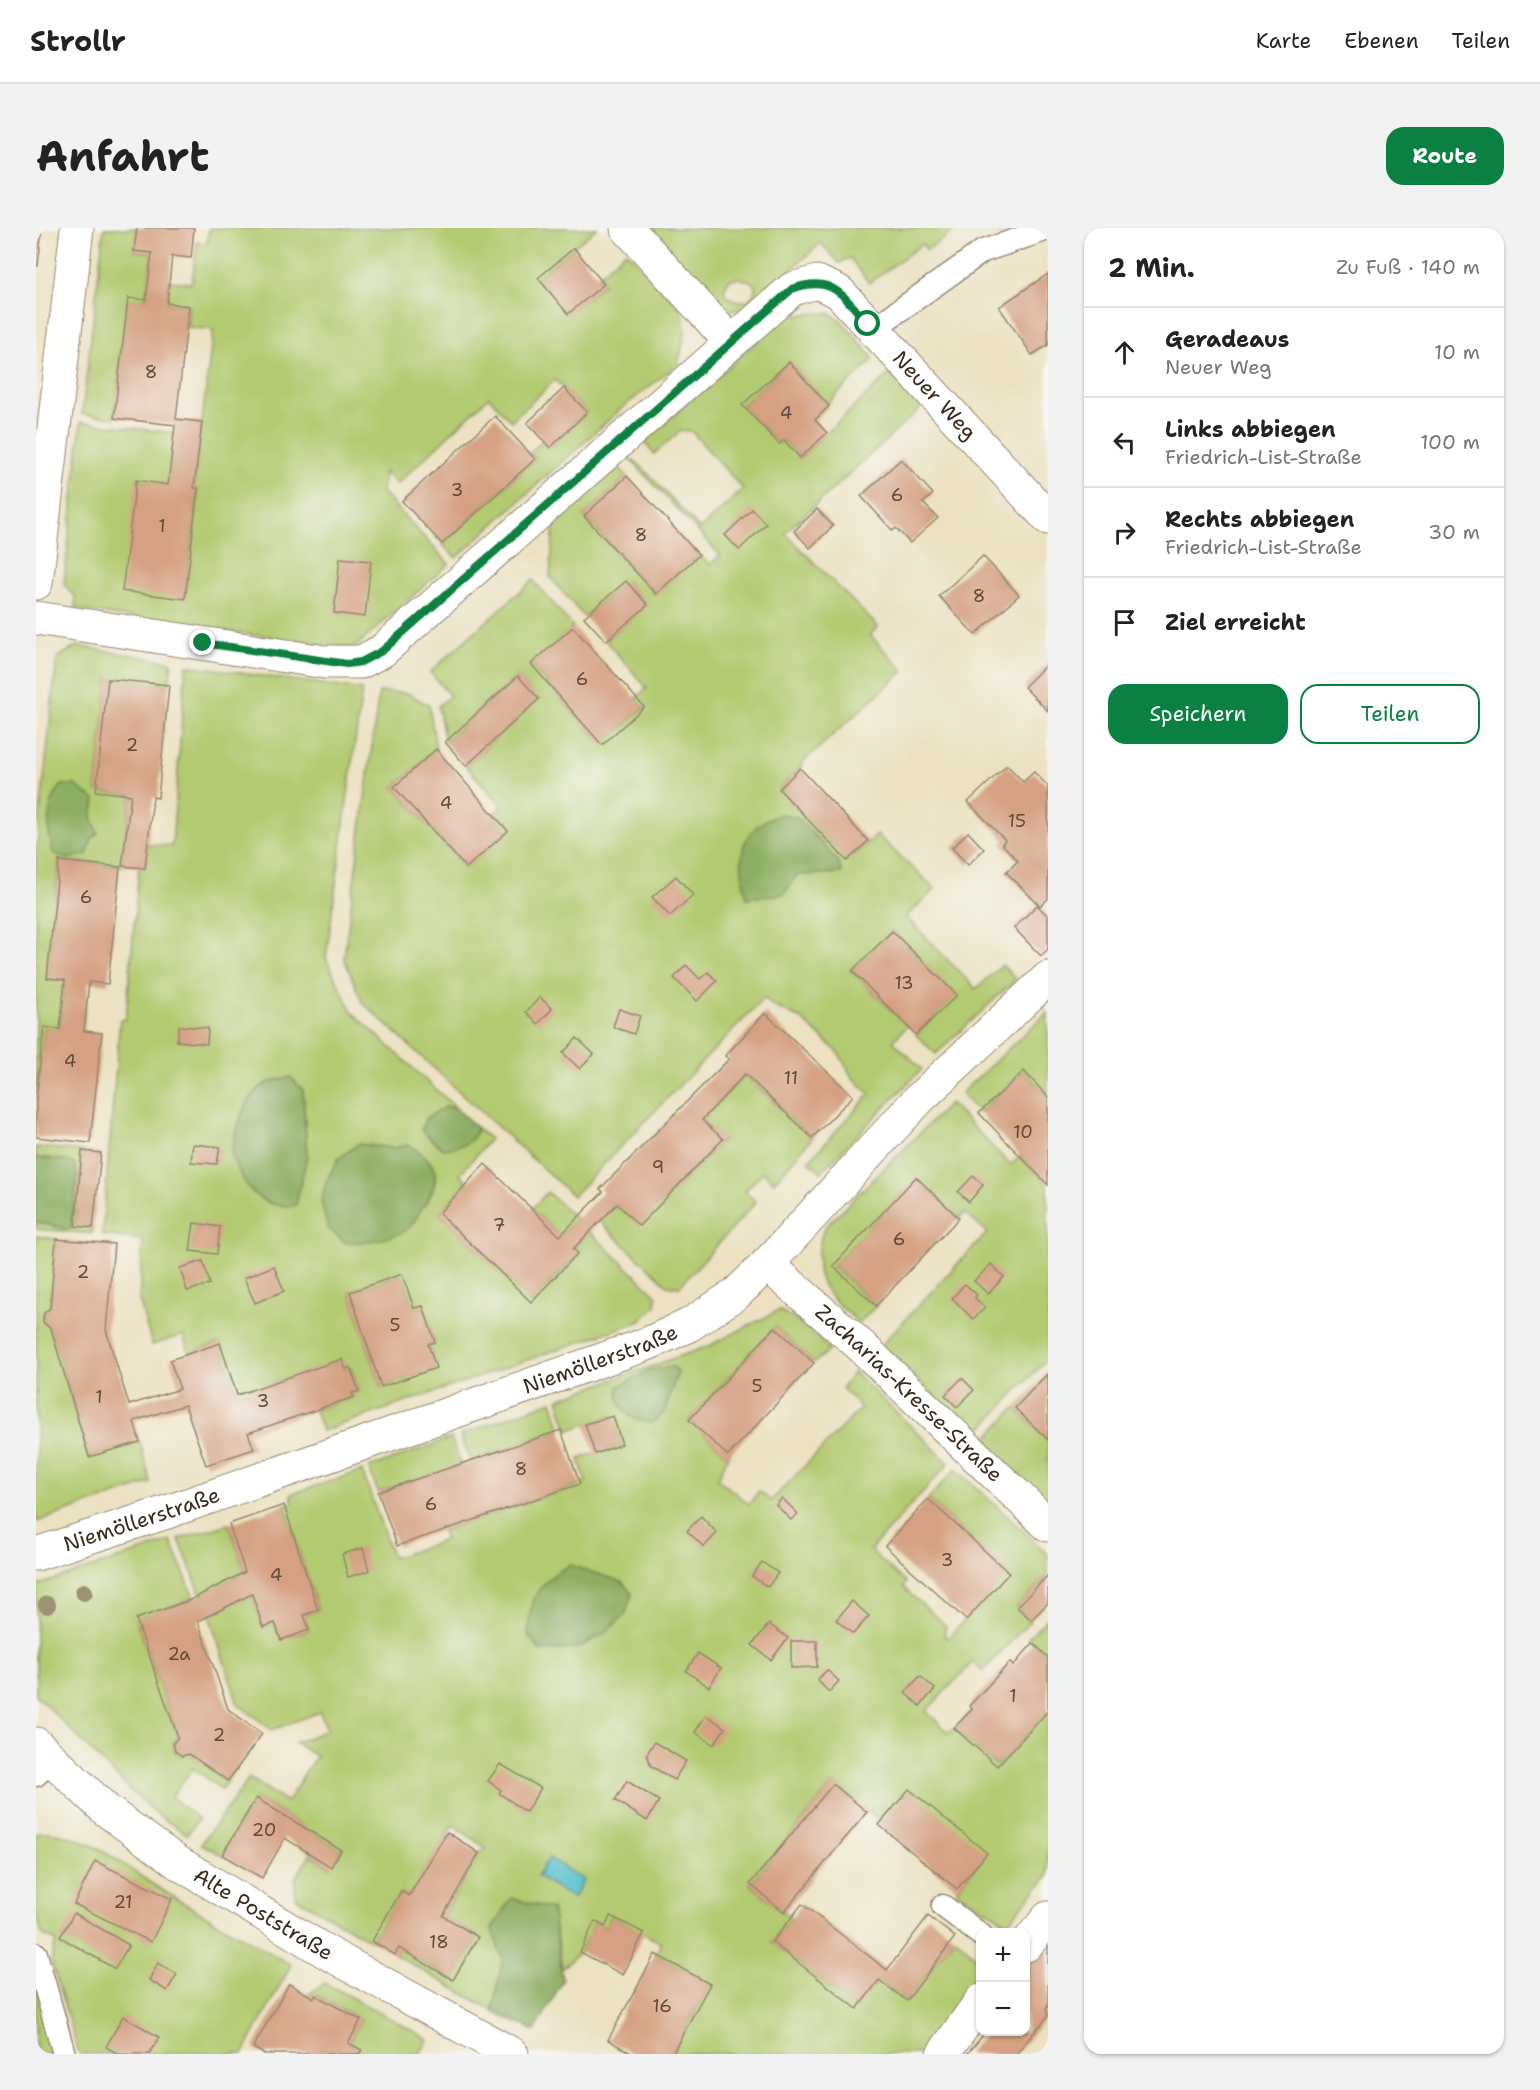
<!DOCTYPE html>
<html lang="de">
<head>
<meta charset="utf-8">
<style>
  :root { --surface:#fff; --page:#f2f2f2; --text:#222; --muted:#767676; --line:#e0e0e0; --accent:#0b8043 }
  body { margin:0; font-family:"Shantell Sans",sans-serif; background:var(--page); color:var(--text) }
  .controls { position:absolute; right:18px; bottom:18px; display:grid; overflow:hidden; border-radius:12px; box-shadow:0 2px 4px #0004 }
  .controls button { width:54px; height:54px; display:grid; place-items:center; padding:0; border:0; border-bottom:2px solid var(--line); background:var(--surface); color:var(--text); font:30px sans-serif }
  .stop { position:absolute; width:18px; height:18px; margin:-14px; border:4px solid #0b8043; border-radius:50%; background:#fff }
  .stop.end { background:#0b8043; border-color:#fff; box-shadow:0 2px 6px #0008 }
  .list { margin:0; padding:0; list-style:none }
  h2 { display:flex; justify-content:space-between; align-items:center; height:78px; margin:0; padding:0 24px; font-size:26px }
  h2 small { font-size:20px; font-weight:400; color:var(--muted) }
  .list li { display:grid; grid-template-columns:39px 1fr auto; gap:18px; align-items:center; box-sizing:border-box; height:90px; padding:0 24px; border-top:2px solid var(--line) }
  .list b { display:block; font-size:22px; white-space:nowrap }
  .list p { margin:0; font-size:20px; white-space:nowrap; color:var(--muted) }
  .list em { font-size:20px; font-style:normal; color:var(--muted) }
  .actions { display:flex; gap:12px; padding:18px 24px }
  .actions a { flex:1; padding:14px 0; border:2px solid var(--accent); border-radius:18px; text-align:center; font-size:21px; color:var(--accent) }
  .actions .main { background:var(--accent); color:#fff }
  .icon { flex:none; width:33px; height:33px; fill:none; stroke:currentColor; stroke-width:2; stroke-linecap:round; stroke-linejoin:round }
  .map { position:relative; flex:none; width:1012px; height:1826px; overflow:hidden; border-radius:18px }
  header { display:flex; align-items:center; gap:36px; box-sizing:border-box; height:84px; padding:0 30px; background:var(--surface); border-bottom:2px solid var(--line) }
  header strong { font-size:28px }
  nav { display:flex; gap:33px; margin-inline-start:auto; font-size:21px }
  .intro { display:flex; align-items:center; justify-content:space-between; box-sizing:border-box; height:144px; padding:0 36px }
  h1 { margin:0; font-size:42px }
  .button { padding:15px 27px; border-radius:18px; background:var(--accent); color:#fff; font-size:21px; font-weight:700 }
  main { display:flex; gap:36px; padding:0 36px }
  aside { flex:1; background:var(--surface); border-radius:18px; box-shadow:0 2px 4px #0004 }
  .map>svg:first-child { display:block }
  .green { fill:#b2ca6f; stroke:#767a46; stroke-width:1.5; fill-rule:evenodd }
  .forest { fill:#8dae62; stroke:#646c40; stroke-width:1.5 }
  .water { fill:#52bfcb; stroke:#467474; stroke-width:1.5 }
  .building { fill:#d5a182 }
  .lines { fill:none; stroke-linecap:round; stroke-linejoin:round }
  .lane-casing { stroke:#948670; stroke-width:25 }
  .street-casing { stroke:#948670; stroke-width:35 }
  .lane { stroke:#fff; stroke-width:22 }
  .street { stroke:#fff; stroke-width:33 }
  .tree { fill:#9b9373 }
  .route { stroke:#0b8043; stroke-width:8 }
  .labels { text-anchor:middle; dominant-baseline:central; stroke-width:4.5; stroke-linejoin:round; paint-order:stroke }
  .number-label { font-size:18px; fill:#624837 }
  .street-label { font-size:21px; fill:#3b2a1e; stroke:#f6f6f2 }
</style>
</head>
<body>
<header>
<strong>Strollr</strong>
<nav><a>Karte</a><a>Ebenen</a><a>Teilen</a></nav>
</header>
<div class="intro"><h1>Anfahrt</h1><a class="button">Route</a></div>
<main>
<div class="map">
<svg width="1012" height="1826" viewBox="0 0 1012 1826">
  <rect width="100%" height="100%" fill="#f6f6f2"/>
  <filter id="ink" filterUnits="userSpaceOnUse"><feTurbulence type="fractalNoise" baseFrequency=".0167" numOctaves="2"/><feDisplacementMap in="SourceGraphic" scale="12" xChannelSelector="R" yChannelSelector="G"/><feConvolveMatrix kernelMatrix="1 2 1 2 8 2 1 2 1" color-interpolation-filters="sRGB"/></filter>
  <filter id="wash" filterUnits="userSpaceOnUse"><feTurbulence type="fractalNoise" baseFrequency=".008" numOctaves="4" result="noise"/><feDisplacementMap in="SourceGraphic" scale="24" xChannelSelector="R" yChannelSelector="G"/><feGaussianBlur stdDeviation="1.35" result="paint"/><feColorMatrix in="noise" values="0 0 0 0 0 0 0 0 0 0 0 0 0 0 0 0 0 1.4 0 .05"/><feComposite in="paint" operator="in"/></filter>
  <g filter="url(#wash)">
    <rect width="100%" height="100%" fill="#ece2c2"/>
    <g class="green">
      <polygon points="68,0 101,0 98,23 116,25 110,72 92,71 78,190 46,186"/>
      <polygon points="173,0 561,0 502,49 532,85 568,56 562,48 590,23 643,78 648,91 649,106 642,136 586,180 420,330 406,316 499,231 494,225 507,212 514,219 551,184 519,152 475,193 453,169 361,256 348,244 346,264 413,336 317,421 49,383 39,379 40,370 28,356 45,194 139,205 132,257 101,252 149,371 162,261 158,260 177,102 151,99 153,78 131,75 133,53 156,55 161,14 171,15"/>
      <path d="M612 0H922L891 22 886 16 833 55 814 30 803 35 785 15 710 81 697 82 685 79ZM701 50 715 53 719 58 718 66 711 73H700L690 68 688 61 693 52Z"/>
      <polygon points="793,85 806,93 838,131 791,176 753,134 706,177 743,216 748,212 764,230 853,146 886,179 749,305 842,399 834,407 868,443 767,534 764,540 743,561 811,632 841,607 899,661 870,689 940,761 966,737 980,751 900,826 880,807 920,767 856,703 816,743 871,798 857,813 886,841 785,944 773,933 834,866 816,849 802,824 765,791 737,778 728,770 537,968 326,774 308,730 343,464 371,465 393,477 400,521 358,559 430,640 472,603 457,587 466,578 430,538 502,471 481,448 409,514 402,478 414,468 394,444 497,352 537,399 495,437 566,516 608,480 600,470 611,460 570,413 611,377 590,353 548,389 514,349 518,295 581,237 591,248 548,288 619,366 663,327 674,337 684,327 595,232 605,238 664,301 707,261 655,203 644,203 618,226 608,214 751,87"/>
      <polygon points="41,418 136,434 133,457 72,451 60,563 95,567 86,638 23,633 11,749 29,752 24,801 8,799 0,873 0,624 21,430"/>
      <path d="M150 437 326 462 290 730 316 784 419 879H409L390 890 386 902 397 914 440 906 441 900 454 911 424 946 432 954 403 985 495 1074 542 1026 537 1021 554 1004 621 1068 620 1078 604 1093 286 1203 279 1182 317 1169 316 1165 323 1163 315 1140 309 1141 306 1132 201 1167 184 1115 153 1125 147 1107 116 1117 103 1072 107 1012 66 1007 84 791H90L103 640H109L112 616 136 618ZM267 862 271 928 195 926 205 891 216 868ZM322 916 357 920 372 917C401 933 408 950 388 978L286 974C291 945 298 934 322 916ZM366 1046 378 1080 387 1078 399 1114 392 1116 400 1140 345 1159 314 1064Z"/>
      <polygon points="1012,784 1012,869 988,843 943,885 925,865"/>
      <polygon points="709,847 776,910 738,954 727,944 709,963 720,974 643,1059 631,1057 564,994 581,976 603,997 687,912 666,892"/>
      <path d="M914 875 974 937 984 928 1012 957V1130L939 1207 845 1117 951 1005 929 985 923 990 880 950 797 1038 840 1078 823 1095C788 1064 771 1051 788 1000Z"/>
      <polygon points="0,919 46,923 39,997 57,1000 56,1006 0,1001 0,994 30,1001 35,995 39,968 15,930 0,930"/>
      <polygon points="511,964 541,991 524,1008 496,981"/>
      <polygon points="0,1008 20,1011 14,1080 8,1085 7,1094 15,1101 53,1229 104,1214 115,1255 0,1294"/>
      <polygon points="743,1082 768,1097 794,1122 778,1135 739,1099 653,1192 692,1228 682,1251 713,1276 723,1263 735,1273 825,1180 806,1160 818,1144 913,1235 834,1322 870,1355 867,1359 910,1398 908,1408 912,1410 972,1345 892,1271 920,1241 1012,1326 1012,1347 981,1379 995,1392 947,1443 937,1434 890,1483 912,1504 918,1500 961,1538 1012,1483 1012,1648 971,1695 920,1663 950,1625 846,1594 797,1556 714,1656 755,1690 736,1714 820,1780 843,1752 871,1773 919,1709 944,1733 944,1748 893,1826 636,1826 674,1756 619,1726 625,1715 575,1688 569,1699 559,1694 544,1724 526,1741 516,1681 456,1701 467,1732 456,1782 359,1727 363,1720 417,1752 442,1709 407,1688 443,1625 450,1620 417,1597 373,1668 365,1664 336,1713 259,1669 260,1650 274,1626 294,1639 305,1622 220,1570 186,1627 165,1616 213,1550 251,1574 280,1528 259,1515 291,1502 284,1484 236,1502 202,1476 173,1387 216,1366 227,1399 239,1395 245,1412 273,1402 268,1387 282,1382 248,1277 257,1274 255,1266 326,1243 357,1330 409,1312 406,1303 550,1254 543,1231 586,1216 576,1188 532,1202 522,1171 673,1118"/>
      <polygon points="516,1173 525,1202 434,1233 425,1207"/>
      <polygon points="979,1180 1012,1212 1012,1275 947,1214"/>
      <polygon points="415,1210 425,1237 342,1264 333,1240"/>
      <polygon points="193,1296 209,1344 165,1367 143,1311"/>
      <polygon points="135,1313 158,1370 100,1392 142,1509 137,1515 139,1523 146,1528 153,1526 192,1553 185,1561 157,1540 135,1569 163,1591 151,1606 127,1591 95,1563 0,1467 0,1358"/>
      <polygon points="1012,1390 1012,1429 992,1410"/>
      <path d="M13 1604C56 1609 87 1638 123 1660 166 1687 211 1711 255 1737L207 1826H43L15 1734 20 1713 6 1706 0 1687V1605Z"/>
      <polygon points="0,1754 23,1826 0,1826"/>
      <polygon points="289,1755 392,1811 384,1826 323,1826 325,1822 312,1815 325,1792 280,1767 278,1770 272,1767"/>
    </g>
    <g class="forest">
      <path d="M26 557H39L59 572 56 589 62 605 56 611 51 626 31 631 17 625C11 602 9 576 26 557Z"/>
      <path d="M746 586 761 589 802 633 806 645 761 647 748 666 711 670C700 630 702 599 746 586Z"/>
      <path d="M255 849 267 862 271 928 260 977C223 983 207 957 195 926 199 902 208 868 231 855 238 852 247 851 255 849Z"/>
      <path d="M409 879H419L441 900C439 917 421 919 407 921L385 902 390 890Z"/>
      <path d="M322 916 356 920 372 917C404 934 406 951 386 980 382 986 378 995 373 1000 358 1012 329 1014 310 1015L292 1000 285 974 290 954 302 931Z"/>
      <polygon points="0,930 29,932 38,936 41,947 35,999 30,1001 0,994"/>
      <path d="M638 1139 642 1144 627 1186 615 1195C595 1193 580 1181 582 1159L615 1141Z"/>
      <path d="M534 1337 586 1354 596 1366 589 1387 566 1407 542 1420 504 1423 492 1407C493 1372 501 1354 534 1337Z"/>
      <polygon points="475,1670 516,1681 527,1752 499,1803 456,1783 467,1732 456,1701"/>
    </g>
    <polygon class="water" points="513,1630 548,1652 537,1670 501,1648"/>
    <g id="blocks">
      <g class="building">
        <polygon points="0,0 6,0 2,38 0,38"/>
        <polygon points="101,0 158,0 155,30 136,28 131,75 153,78 140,191 166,194 158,260 162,260 149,371 86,363 100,252 132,257 139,197 78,190 92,70 110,72 116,25 98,23"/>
        <polygon points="538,20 568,56 532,86 502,50"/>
        <polygon points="1012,46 1012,117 996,127 963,79"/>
        <polygon points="753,134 793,178 779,192 791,205 764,230 748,212 743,216 706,177"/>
        <polygon points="528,160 551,184 514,220 491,195"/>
        <polygon points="459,188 499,231 406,316 366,273"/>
        <polygon points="865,231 897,266 887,275 902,290 874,315 860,300 857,303 825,268"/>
        <polygon points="591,248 663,327 620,366 548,288"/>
        <polygon points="716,281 730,296 703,322 689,307"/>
        <polygon points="781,281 797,298 774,320 758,303"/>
        <polygon points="947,328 983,367 939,407 903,368"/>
        <polygon points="304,330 335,333 329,389 298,385"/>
        <polygon points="590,353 612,377 570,413 548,389"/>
        <polygon points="537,399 608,479 566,517 495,436"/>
        <polygon points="1012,435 1012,483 988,459"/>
        <polygon points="482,448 503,471 430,538 409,514"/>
        <polygon points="72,451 133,457 122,570 117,569 109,640 86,638 95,567 60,563"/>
        <polygon points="400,521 472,603 430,640 358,559"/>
        <polygon points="971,537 987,554 998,544 1012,558 1012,671 1004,678 970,644 982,633 966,616 969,612 932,574"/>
        <polygon points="764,540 832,613 811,633 743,561"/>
        <polygon points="932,604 948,621 932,637 916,620"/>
        <polygon points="23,633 84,639 72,756 53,754 48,803 66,805 54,915 0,909 0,873 8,799 24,801 29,752 11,750"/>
        <polygon points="640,648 657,667 634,688 616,669"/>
        <polygon points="1001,677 1012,688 1012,721 1005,728 978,700"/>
        <polygon points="856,703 921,767 880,807 816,743"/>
        <polygon points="650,737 664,751 672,744 681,753 661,773 638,750"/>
        <polygon points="504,769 516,781 502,796 490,784"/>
        <polygon points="583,781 604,788 598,806 577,799"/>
        <polygon points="729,785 817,868 776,910 709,846 666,892 687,911 603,998 581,976 537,1021 542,1025 495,1074 403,985 449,936 524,1008 567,964 564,961 693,831 689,828"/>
        <polygon points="143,798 172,800 171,816 141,813"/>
        <polygon points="541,810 558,826 544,841 527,825"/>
        <polygon points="988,843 1012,869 1012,957 943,885"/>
        <polygon points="157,916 184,919 181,936 155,934"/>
        <polygon points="46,923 65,925 57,1000 39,998"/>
        <polygon points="937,948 947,957 933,974 922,964"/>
        <polygon points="880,949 923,990 840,1078 797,1038"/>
        <polygon points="158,995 184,999 181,1026 154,1023"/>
        <polygon points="20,1011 78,1016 70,1102 93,1177 144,1161 134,1132 184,1115 201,1167 306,1131 309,1141 314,1139 323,1163 316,1165 318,1169 212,1205 218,1221 170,1237 149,1177 98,1193 104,1214 53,1229 15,1101 7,1094 8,1085 14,1080"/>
        <polygon points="167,1033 174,1056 151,1063 144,1040"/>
        <polygon points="955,1036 968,1049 952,1066 938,1053"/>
        <polygon points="238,1038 248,1063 219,1075 208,1050"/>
        <polygon points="366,1046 378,1080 387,1078 399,1114 392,1116 400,1140 345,1159 314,1064"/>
        <polygon points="929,1056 941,1067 939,1070 949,1080 937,1091 916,1070"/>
        <polygon points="739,1099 778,1135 692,1228 653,1192"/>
        <polygon points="1012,1145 1012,1212 979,1180"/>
        <polygon points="926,1150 938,1162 921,1179 909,1167"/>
        <polygon points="577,1188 586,1216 559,1226 549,1196"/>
        <polygon points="525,1202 544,1256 361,1318 342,1264"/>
        <polygon points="746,1270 762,1286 755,1292 740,1277"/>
        <polygon points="892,1271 973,1345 930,1392 849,1318"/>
        <polygon points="248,1277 282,1382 268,1387 273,1402 245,1412 239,1395 227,1399 216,1366 162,1393 192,1481 226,1506 192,1553 153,1526 146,1528 139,1523 137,1515 142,1509 100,1391 154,1372 209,1344 193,1296"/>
        <polygon points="665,1288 681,1305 668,1319 651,1303"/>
        <polygon points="327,1320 333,1343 312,1349 306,1326"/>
        <polygon points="726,1334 742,1345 732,1359 716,1348"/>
        <polygon points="1012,1347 1012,1375 995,1392 981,1379"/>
        <polygon points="816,1373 833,1388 817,1406 800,1392"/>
        <polygon points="733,1396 752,1410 735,1432 716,1417"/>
        <polygon points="755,1413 781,1413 781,1439 755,1440"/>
        <polygon points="997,1415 1012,1429 1012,1483 961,1538 918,1500 936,1481 933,1478 974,1434 977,1438"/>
        <polygon points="662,1425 685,1440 673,1459 650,1443"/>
        <polygon points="791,1442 803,1453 793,1464 781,1452"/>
        <polygon points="884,1448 899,1461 884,1478 869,1465"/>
        <polygon points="670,1487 689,1500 678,1517 659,1504"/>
        <polygon points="618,1514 650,1533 638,1552 615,1538 611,1526"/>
        <polygon points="464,1536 505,1560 490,1584 463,1565 465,1562 452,1553"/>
        <polygon points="591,1553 623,1573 611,1593 579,1572"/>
        <polygon points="797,1556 831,1584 748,1684 714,1656"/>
        <polygon points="873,1561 951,1625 921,1661 843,1597"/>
        <polygon points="220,1570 305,1622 295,1639 249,1610 226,1650 186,1627"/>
        <polygon points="411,1604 443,1625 407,1688 442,1709 417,1752 363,1720 359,1727 336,1713 365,1663 373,1668"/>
        <polygon points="59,1633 136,1671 115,1714 38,1676"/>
        <polygon points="766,1676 851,1742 892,1688 919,1709 871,1773 843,1752 821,1781 736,1714"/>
        <polygon points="38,1685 93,1717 79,1741 24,1709"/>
        <polygon points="575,1688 608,1705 587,1747 544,1724 559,1693 569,1699"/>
        <polygon points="1012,1710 1012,1778 1010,1781 1012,1788 980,1826 931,1826 950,1804 990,1804 990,1736"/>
        <polygon points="619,1726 674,1756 636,1826 597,1826 572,1812"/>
        <polygon points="122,1735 141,1746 131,1763 113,1752"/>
        <polygon points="253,1756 278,1770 279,1767 325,1792 312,1815 326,1822 323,1826 228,1826 217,1820"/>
        <polygon points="87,1788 123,1809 113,1826 82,1826 70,1819"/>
      </g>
    </g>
  </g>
  <g filter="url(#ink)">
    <use href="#blocks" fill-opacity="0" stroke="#948670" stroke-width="1.5"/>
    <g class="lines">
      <g class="lane-casing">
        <g id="lane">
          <polyline points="837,101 947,23 1012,1"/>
          <polyline points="0,1547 14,1530"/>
          <polyline points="907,1678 945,1707"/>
          <polyline points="0,1726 28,1826"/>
        </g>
      </g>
      <g class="street-casing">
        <g id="street">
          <polyline points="591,0 695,114"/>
          <polyline points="0,355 41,0"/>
          <path id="s1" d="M0 390 289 434H325L346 423 756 61 781 54 803 64 1012 290"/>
          <path id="s2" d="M731 1036 825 1118 1012 1297"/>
          <path id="s3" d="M0 1326 134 1283 412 1186 611 1116 653 1097 700 1066 731 1036 883 871 1012 750"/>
          <path id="s4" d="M0 1516 70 1582 141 1634 297 1728 476 1826"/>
          <polyline points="990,1717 1012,1690"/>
          <polyline points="907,1826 945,1773"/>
        </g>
      </g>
      <use href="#lane" class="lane"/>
      <use href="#street" class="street"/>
    </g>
    <g class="tree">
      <circle cx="48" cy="1364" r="9"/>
      <circle cx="11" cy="1377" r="9"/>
    </g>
  </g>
  <g class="lines" filter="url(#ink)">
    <path class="route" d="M167 415 311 436 325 434 346 423 756 61C797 46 807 68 832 96"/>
  </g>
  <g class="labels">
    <g class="number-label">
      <text x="115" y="144">8</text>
      <text x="750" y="185">4</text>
      <text x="421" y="262">3</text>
      <text x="861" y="267">6</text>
      <text x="126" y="298">1</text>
      <text x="605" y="307">8</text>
      <text x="943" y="368">8</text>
      <text x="546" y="451">6</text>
      <text x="96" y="517">2</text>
      <text x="410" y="575">4</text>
      <text x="981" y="593">15</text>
      <text x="50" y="669">6</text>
      <text x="868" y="755">13</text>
      <text x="34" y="833">4</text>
      <text x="755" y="850">11</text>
      <text x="987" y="904">10</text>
      <text x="622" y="939">9</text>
      <text x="463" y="997">7</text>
      <text x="863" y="1011">6</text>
      <text x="47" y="1044">2</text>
      <text x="359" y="1097">5</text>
      <text x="721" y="1158">5</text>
      <text x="63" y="1169">1</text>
      <text x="227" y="1173">3</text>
      <text x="485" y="1241">8</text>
      <text x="395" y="1276">6</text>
      <text x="911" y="1332">3</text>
      <text x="240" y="1347">4</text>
      <text x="143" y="1426">2a</text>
      <text x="977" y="1468">1</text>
      <text x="183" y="1507">2</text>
      <text x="228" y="1602">20</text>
      <text x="87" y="1674">21</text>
      <text x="403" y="1714">18</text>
      <text x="626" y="1778">16</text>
    </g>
    <g class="street-label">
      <text stroke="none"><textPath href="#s1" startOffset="1090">Neuer Weg</textPath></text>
      <text stroke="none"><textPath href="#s3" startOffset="597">Niemöllerstraße</textPath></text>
      <text stroke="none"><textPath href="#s2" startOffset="192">Zacharias-Kresse-Straße</textPath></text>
      <text stroke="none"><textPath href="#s3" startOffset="111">Niemöllerstraße</textPath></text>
      <text stroke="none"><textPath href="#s4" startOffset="285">Alte Poststraße</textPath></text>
    </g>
  </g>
</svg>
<div class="controls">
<button>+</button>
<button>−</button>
</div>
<div class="stop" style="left:832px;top:96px"></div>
<div class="stop end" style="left:167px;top:415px"></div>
</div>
<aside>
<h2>2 Min.<small>Zu Fuß · 140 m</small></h2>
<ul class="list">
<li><svg class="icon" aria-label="ahead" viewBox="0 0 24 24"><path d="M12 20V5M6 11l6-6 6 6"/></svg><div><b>Geradeaus</b><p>Neuer Weg</p></div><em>10 m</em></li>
<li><svg class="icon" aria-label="left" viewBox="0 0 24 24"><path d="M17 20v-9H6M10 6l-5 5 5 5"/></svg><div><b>Links abbiegen</b><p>Friedrich-List-Straße</p></div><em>100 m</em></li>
<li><svg class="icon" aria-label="right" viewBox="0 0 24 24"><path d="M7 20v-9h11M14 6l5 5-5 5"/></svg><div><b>Rechts abbiegen</b><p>Friedrich-List-Straße</p></div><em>30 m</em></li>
<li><svg class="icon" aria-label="arrive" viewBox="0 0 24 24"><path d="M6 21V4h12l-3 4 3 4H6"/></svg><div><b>Ziel erreicht</b></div></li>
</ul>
<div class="actions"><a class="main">Speichern</a><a>Teilen</a></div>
</aside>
</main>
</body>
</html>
